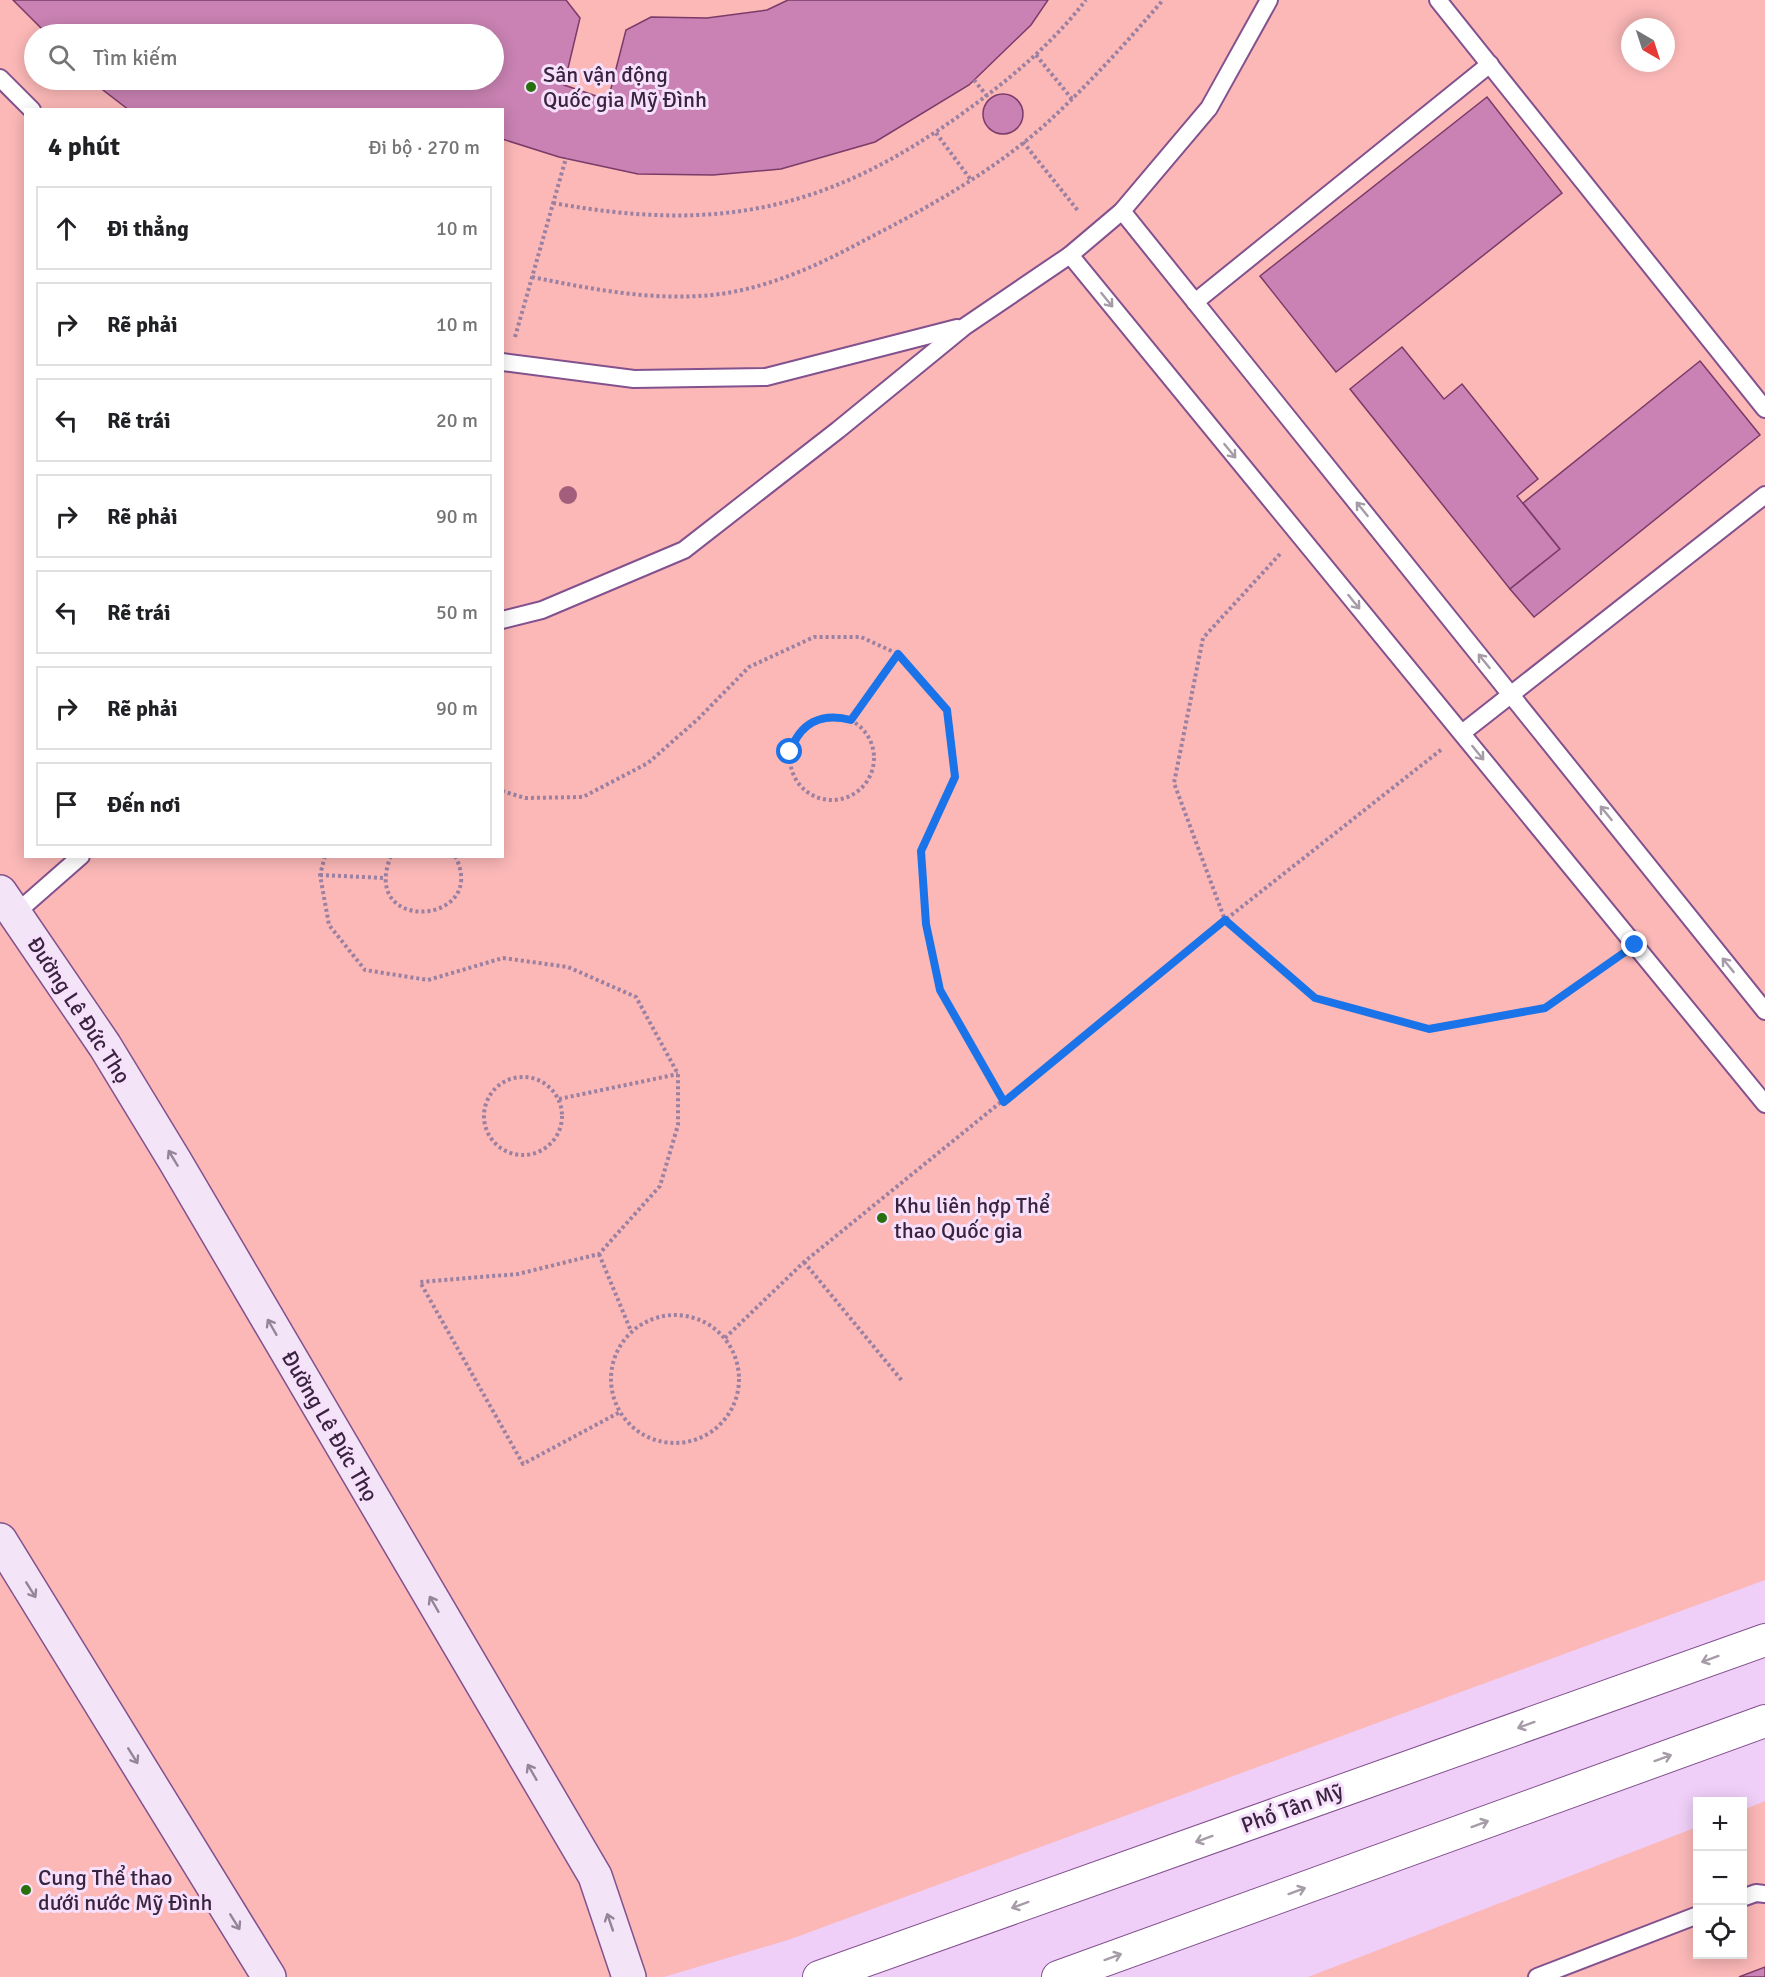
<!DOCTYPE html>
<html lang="vi">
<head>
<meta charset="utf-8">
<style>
  :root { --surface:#fff; --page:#f2f2f2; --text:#202124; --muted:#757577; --line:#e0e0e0 }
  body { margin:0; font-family:Signika,sans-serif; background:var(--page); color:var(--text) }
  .controls { position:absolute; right:18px; bottom:18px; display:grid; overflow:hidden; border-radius:0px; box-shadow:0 3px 15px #0003 }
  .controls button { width:54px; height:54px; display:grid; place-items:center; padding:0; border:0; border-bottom:2px solid var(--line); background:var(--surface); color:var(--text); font:30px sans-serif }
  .compass { position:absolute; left:1621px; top:18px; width:54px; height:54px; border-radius:50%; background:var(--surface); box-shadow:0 3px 15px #0003; rotate:141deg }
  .stop { position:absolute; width:18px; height:18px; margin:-14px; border:4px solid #1a73e8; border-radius:50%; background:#fff }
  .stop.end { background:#1a73e8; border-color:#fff; box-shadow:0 2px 6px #0008 }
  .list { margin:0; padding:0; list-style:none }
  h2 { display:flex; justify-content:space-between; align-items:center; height:78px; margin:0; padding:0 24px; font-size:26px }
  h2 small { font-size:20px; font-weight:400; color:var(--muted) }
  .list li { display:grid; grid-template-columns:39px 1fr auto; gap:18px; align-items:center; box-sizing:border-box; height:84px; margin:0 12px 12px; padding:0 12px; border:2px solid var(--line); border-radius:0px }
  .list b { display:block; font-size:22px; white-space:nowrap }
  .list em { font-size:20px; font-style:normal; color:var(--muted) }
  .icon { flex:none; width:33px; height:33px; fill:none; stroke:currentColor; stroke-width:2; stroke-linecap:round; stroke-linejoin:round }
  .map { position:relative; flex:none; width:1765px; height:1977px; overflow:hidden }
  .search { position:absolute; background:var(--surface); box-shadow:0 3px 15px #0003; left:24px; top:24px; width:480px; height:66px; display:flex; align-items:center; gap:15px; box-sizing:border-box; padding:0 21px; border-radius:33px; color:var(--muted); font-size:22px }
  .panel { position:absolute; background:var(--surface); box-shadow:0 3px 15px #0003; left:24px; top:108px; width:480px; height:750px; border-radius:0px }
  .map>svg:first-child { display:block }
  .green { fill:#fbb8b7; fill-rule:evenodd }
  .building { fill:#c982b3; stroke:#7b3b69; stroke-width:1.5 }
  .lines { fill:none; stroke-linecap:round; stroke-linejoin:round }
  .service-casing { stroke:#82518e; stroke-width:20 }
  .minor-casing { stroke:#82518e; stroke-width:34 }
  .secondary-casing { stroke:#82518e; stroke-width:36 }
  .path { stroke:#9b80a2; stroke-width:4; stroke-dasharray:3 3; stroke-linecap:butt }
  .service { stroke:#fff; stroke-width:16 }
  .minor { stroke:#fff; stroke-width:32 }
  .secondary { stroke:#f3e5f7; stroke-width:33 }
  .tree { fill:#a25e7b }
  .oneway { stroke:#a69ca8 }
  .oneway2 { stroke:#96849a }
  .route { stroke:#1a73e8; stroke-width:8 }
  .poi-dot { fill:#286f0e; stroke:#f6e0fc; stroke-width:2 }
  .labels { text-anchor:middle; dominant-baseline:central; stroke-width:6; stroke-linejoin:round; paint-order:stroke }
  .poi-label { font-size:22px; fill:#39243e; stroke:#f6e0fc; text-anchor:start }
  .street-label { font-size:22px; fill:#39243e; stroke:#f6e0fc }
</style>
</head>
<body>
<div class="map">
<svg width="1765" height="1977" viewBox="0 0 1765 1977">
  <rect width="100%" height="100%" fill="#efcff7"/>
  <g class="green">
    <path d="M0 0H1765V1580L791 1939 664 1977H0ZM1630 27H1666V63H1630ZM34 34H494V80H34ZM26 110H502V856H26Z"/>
    <polygon points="1765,1801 1765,1977 1308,1977 1697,1827 1698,1954 1742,1954 1743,1810"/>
  </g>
  <g class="building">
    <polygon points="13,0 566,0 580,18 564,85 608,100 626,30 651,17 707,18 767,10 788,0 1048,0 1031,25 969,85 875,142 781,169 713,175 638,174 559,157 502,139 502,110 129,110 90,80 494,80 494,34 47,34"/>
    <circle cx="1003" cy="114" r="20"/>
    <polygon points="1487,97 1562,193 1336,372 1260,276"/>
    <polygon points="1402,347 1444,399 1462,384 1538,479 1517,496 1560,549 1510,589 1350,389"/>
    <polygon points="1700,361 1760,435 1534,617 1510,589 1560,549 1523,503"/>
    <polygon points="1765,1967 1765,1977 1739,1977"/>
  </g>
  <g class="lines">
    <g class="service-casing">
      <g id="service">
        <polyline points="1438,0 1765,409"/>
        <polyline points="0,78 32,110"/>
        <polyline points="1122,211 1765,1011"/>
        <polyline points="1070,255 1765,1104"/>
        <polyline points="1195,302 1490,64"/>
        <polyline points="502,362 634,379 766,377 957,328"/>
        <polyline points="502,620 542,610 684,550 838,430 964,327 1070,255 1122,211 1209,108 1269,0"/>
        <polyline points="1462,733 1765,495"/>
        <polyline points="16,913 81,856"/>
        <polyline points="1742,1898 1756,1893 1765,1894"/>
        <polyline points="1537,1977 1698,1915"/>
      </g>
    </g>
    <g class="minor-casing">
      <g id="minor">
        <polyline points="819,1977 1765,1640"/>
        <polyline points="1058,1977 1765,1721"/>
      </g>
    </g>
    <g class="secondary-casing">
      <g id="secondary">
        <polyline points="0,892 105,1046 175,1161 595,1876 629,1977"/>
        <polyline points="0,1540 269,1977"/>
      </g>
    </g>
    <g class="path">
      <polyline points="1036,55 1072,99"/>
      <polyline points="974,80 987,96"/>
      <polyline points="936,133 971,180"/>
      <polyline points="1023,142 1079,212"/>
      <path d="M553 203C718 233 827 211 963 113 1009 80 1051 45 1086 0"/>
      <path d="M532 277C591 289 651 301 712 295 767 289 817 266 865 240 929 207 994 171 1048 122 1089 84 1126 43 1163 0"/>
      <polyline points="515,337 566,158"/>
      <polyline points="1280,554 1203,638 1174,783 1225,920 1315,997 1429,1029 1545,1008 1615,960"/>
      <circle cx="832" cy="758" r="42"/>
      <polyline points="851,720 898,654"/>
      <polyline points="502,791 525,798 583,797 648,763 698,719 749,667 814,637 861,637 898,654 947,710 955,777 921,851 926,924 940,990 1004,1102"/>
      <polyline points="325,856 320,875 329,925 365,970 428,980 503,958 568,967 636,997 678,1074 678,1125 660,1186 599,1254 518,1274 420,1282 523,1464 620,1412"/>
      <path d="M391 856C358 935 491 925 455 856"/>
      <polyline points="320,875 385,878"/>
      <circle cx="523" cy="1116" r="39"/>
      <polyline points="559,1099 678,1074"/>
      <polyline points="599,1254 631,1331"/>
      <polyline points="804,1262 903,1382"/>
      <circle cx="675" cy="1379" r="64"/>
      <polyline points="725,1338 804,1262 1225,920 1442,749"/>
    </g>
    <use href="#service" class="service"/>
    <use href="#minor" class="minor"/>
    <use href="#secondary" class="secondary"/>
  </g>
  <circle class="tree" cx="568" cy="495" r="9"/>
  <defs><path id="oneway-shaft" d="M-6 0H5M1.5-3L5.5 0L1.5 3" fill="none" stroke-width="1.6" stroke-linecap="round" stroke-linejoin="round" transform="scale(1.5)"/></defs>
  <g class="oneway">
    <use href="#oneway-shaft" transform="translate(1107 300) rotate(51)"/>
    <use href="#oneway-shaft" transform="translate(1230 451) rotate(51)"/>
    <use href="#oneway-shaft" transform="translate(1362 509) rotate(-129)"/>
    <use href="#oneway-shaft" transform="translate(1354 602) rotate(51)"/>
    <use href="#oneway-shaft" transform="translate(1484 661) rotate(-129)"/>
    <use href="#oneway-shaft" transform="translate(1478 753) rotate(51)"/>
    <use href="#oneway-shaft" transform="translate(1606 813) rotate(-129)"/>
    <use href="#oneway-shaft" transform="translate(1728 965) rotate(-129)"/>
    <use href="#oneway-shaft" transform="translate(1710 1659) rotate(160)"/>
    <use href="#oneway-shaft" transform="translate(1526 1725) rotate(160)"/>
    <use href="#oneway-shaft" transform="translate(1663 1758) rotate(-20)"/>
    <use href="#oneway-shaft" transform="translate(1480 1824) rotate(-20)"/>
    <use href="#oneway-shaft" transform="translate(1204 1839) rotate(160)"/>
    <use href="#oneway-shaft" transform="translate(1297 1891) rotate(-20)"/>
    <use href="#oneway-shaft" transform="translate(1020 1905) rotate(160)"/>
    <use href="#oneway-shaft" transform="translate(1113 1957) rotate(-20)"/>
  </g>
  <g class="oneway2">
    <use href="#oneway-shaft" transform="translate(173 1158) rotate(-121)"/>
    <use href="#oneway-shaft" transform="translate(272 1327) rotate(-120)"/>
    <use href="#oneway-shaft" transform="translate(31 1590) rotate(58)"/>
    <use href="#oneway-shaft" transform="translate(434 1604) rotate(-120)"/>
    <use href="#oneway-shaft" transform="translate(133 1756) rotate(58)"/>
    <use href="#oneway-shaft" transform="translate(532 1772) rotate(-120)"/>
    <use href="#oneway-shaft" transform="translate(235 1922) rotate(58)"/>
    <use href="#oneway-shaft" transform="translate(610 1922) rotate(-109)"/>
  </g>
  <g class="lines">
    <path class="route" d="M790 752C800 723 821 712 851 720L898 654 947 710 955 777 921 851 926 924 940 990 1004 1102 1225 920 1315 998 1429 1029 1545 1008 1635 945"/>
  </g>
  <g class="poi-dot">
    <circle cx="531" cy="87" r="6"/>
    <circle cx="882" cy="1218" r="6"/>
    <circle cx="26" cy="1890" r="6"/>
  </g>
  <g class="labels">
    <g class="poi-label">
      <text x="543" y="74">Sân vận động<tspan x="543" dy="25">Quốc gia Mỹ Đình</tspan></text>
      <text x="894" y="1205">Khu liên hợp Thể<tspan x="894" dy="25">thao Quốc gia</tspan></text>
      <text x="38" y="1877">Cung Thể thao<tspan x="38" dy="25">dưới nước Mỹ Đình</tspan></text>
    </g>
    <g class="street-label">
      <text transform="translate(79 1010) rotate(57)">Đường Lê Đức Thọ</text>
      <text transform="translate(330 1426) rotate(60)">Đường Lê Đức Thọ</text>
      <text transform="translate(1292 1808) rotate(-20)">Phố Tân Mỹ</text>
    </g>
  </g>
</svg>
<div class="controls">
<button>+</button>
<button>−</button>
<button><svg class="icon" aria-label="locate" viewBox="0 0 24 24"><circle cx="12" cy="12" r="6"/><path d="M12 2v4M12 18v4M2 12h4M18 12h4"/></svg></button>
</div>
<svg class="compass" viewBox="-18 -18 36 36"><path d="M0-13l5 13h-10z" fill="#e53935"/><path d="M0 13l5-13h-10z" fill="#757577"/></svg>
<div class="stop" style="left:790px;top:752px"></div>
<div class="stop end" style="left:1635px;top:945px"></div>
<div class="search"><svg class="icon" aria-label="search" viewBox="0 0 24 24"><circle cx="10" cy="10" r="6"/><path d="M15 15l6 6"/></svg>Tìm kiếm</div>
<section class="panel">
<h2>4 phút<small>Đi bộ · 270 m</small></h2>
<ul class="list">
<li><svg class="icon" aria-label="ahead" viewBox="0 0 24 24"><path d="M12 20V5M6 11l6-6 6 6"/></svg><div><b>Đi thẳng</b></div><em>10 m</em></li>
<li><svg class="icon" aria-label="right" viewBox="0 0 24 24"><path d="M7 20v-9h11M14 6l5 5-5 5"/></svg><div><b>Rẽ phải</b></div><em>10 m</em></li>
<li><svg class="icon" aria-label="left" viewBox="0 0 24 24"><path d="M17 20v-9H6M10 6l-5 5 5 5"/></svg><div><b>Rẽ trái</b></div><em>20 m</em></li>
<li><svg class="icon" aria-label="right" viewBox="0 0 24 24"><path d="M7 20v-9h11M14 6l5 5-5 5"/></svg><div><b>Rẽ phải</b></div><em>90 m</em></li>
<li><svg class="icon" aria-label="left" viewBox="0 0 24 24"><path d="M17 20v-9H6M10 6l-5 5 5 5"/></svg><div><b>Rẽ trái</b></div><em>50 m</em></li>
<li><svg class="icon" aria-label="right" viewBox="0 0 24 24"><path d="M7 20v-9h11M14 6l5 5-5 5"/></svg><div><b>Rẽ phải</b></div><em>90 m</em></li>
<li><svg class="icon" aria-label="arrive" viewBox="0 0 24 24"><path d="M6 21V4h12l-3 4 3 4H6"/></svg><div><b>Đến nơi</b></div></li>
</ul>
</section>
</div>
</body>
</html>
